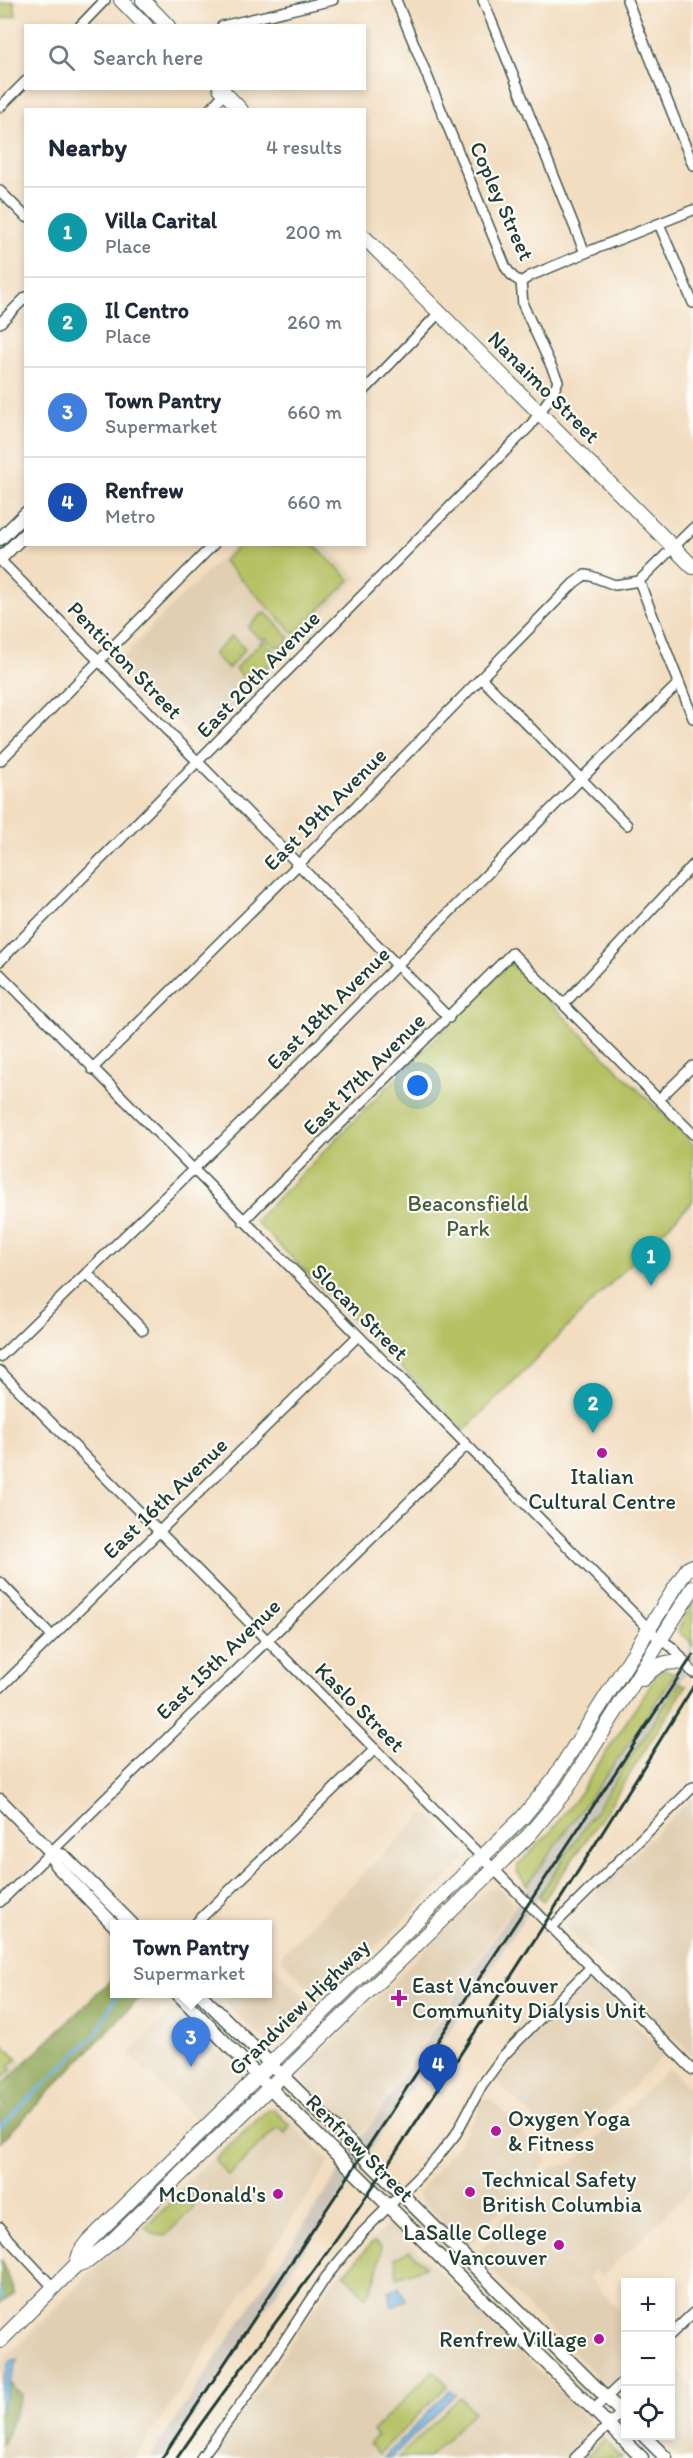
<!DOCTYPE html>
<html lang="en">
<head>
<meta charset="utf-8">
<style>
  :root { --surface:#fff; --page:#f6f6f7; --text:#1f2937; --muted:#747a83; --line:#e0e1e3; --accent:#b5179e }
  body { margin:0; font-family:Itim,sans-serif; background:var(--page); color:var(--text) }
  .controls { position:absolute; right:18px; bottom:18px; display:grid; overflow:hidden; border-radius:0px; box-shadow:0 3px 9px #0003 }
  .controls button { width:54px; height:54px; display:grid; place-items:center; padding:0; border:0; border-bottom:2px solid var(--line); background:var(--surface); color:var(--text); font:30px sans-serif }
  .you { position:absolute; left:418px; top:1086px; width:21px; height:21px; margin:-15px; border:4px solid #fff; border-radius:50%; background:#1a73e8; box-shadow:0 0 0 9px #1a73e833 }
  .badge { display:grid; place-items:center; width:39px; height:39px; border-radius:50%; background:var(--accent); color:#fff; font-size:20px; font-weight:700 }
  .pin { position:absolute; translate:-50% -50px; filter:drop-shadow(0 2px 3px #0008) }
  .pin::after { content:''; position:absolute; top:32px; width:21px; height:18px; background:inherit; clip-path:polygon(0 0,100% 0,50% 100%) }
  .popup { position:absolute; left:110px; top:1920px; width:162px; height:78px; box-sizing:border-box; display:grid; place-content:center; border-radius:0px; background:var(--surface); filter:drop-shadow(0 2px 4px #0005); font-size:20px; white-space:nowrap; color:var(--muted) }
  .popup b { font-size:22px; color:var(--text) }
  .popup::after { content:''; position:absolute; left:50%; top:100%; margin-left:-12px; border:12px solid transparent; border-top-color:var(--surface) }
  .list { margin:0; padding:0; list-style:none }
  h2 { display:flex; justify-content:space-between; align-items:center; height:78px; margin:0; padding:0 24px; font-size:26px }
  h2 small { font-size:20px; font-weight:400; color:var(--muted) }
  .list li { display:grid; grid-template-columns:39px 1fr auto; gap:18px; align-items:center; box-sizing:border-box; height:90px; padding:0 24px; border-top:2px solid var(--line) }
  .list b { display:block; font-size:22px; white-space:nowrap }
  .list p { margin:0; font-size:20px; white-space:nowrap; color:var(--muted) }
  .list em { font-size:20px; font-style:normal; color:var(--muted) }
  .icon { flex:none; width:33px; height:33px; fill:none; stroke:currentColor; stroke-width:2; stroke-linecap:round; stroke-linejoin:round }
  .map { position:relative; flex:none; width:693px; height:2458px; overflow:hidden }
  .search { position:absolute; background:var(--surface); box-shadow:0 3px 9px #0003; left:24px; top:24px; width:342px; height:66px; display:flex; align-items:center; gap:15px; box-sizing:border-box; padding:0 21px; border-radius:0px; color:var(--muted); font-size:22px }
  .panel { position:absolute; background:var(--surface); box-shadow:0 3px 9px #0003; left:24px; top:108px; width:342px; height:438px; border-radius:0px }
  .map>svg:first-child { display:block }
  .built { fill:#e0cfb2 }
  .industrial { fill:#cbc3b8 }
  .green { fill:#b5c163; stroke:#6a7f4c; stroke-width:1.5 }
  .forest { fill:#90a759; stroke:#587246; stroke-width:1.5 }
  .water { fill:#6cade0; stroke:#46758a; stroke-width:1.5 }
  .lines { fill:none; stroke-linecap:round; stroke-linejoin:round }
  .stream { stroke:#6cade0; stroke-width:3 }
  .minor-casing { stroke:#3f5549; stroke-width:12 }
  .tertiary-casing { stroke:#3f5549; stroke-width:15 }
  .secondary-casing { stroke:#3f5549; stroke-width:16 }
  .minor { stroke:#fff; stroke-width:9 }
  .tertiary { stroke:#fff; stroke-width:12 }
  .secondary { stroke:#fff; stroke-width:14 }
  .rail { stroke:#1f3d34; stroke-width:3 }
  .poi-dot { fill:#b5179e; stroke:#fdfcf7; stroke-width:2 }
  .labels { text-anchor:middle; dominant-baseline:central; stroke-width:4.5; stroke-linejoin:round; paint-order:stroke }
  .street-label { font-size:22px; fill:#1f3d34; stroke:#fdfcf7 }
  .park-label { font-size:22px; fill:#445e40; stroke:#fdfcf7 }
  .poi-label { font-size:22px; fill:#1f3d34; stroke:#fdfcf7; text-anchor:start }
</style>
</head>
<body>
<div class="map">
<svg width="693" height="2458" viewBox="0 0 693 2458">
  <rect width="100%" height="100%" fill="#fdfcf7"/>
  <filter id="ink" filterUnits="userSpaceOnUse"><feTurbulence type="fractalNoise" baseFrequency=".0167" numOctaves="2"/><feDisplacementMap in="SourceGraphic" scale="12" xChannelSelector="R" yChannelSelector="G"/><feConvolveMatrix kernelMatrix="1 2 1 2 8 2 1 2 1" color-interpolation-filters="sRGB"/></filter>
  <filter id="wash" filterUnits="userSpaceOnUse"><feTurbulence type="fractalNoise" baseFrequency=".008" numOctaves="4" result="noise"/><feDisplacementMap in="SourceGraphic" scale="24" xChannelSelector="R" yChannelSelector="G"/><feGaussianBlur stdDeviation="1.35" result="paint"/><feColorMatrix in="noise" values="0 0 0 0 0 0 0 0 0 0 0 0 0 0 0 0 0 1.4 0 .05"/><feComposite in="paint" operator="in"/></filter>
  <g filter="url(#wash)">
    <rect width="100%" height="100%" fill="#f2ddc0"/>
    <g class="built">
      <polygon points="234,545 325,545 359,578 199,744 116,662"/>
      <polygon points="693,1797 693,2056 567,1929 567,1922 570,1918"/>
      <polygon points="424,1814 428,1814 464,1851 466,1856 464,1861 324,1998 318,1997 281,1959 282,1954"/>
      <polygon points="493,1887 502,1890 514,1903 359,2138 302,2080 300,2074 302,2071 487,1889"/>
      <polygon points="268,1960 316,2006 277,2044 270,2046 224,2002 233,1994 268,1994"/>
      <polygon points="589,1981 593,1982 665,2054 567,2152 496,2081 517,2052"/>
      <polygon points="176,2006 242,2073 240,2081 203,2117 198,2116 195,2119 130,2054"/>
      <polygon points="0,2039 24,2063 0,2088"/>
      <polygon points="669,2068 693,2092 693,2187 602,2277 595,2270 588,2277 625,2316 625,2368 608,2387 477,2256 478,2251 492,2239 500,2218 510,2212 546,2177 549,2169 571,2164"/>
      <polygon points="486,2098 493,2101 548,2160 494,2217 480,2235 471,2244 466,2244 420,2199 418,2193 457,2145 478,2113 481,2102"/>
      <polygon points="267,2106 276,2107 330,2162 135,2458 0,2458 0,2363 89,2274"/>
      <polygon points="387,2225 394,2227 626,2458 208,2458 261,2388 329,2286"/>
      <polygon points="671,2364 693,2386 693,2458 679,2458 656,2436 670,2436"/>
    </g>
    <polygon class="industrial" points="693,1646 693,1662 167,2458 150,2458 530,1883 621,1755"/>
    <g class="green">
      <polygon points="14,1 16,16 0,19 0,4"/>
      <polygon points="240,545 314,545 350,580 295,634 223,561"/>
      <polygon points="266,613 290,638 283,646 274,646 266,638 259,638 248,627 262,614"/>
      <polygon points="232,636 245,649 228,669 213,654"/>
      <polygon points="263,640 278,656 250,684 235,669"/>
      <polygon points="510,963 693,1144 693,1201 464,1431 255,1221"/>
      <polygon points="693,1602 693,1647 690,1641 679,1633 678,1630"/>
      <polygon points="665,1669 675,1674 621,1755 527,1885 517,1872 518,1865 552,1830 579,1794 657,1675"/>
      <polygon points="680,1682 686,1686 603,1816 543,1901 539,1896"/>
      <polygon points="0,2041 17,2059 9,2066 12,2069 4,2077 0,2075"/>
      <polygon points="274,2109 290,2127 285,2133 278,2127 228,2176 215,2160 268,2110"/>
      <polygon points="187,2187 192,2194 192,2209 165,2236 153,2234 146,2227"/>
      <path d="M373 2242 381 2246C380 2265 377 2281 366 2297L344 2274Z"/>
      <polygon points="410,2251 426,2267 397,2277 395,2258"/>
      <polygon points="433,2371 448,2385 379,2454 369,2444 377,2436 373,2431"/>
      <polygon points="460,2397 474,2412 428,2458 398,2458"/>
      <polygon points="604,2440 622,2458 586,2458"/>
    </g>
    <g class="forest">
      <polygon points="114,1977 114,1994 143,1994 0,2143 0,2087"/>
      <polygon points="0,2258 15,2294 0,2304"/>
      <polygon points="10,2383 15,2390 22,2394 5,2440 0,2445 0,2410"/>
    </g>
    <g class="water">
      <polygon points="399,2287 406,2300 392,2306 390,2298 392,2297 389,2291"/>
      <polygon points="18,2360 0,2410 0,2391 10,2362"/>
      <polygon points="450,2390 455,2394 391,2458 384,2458"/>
    </g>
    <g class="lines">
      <g class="stream">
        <polyline points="0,2127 98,2032 112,2003 120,1994"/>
        <polyline points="0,2290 2,2299"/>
      </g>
    </g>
  </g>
  <g filter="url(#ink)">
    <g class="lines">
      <g class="minor-casing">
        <g id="minor">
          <polyline points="396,0 506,268 513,277 521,282"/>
          <polyline points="483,0 585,253"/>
          <polyline points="627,0 693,165"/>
          <polyline points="80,26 105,0"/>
          <polyline points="222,26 333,0"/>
          <polyline points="0,107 26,81"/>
          <polyline points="209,110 225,93"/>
          <polyline points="0,191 26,217"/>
          <polyline points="659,224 693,303"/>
          <polyline points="521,282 530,276 585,253 693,210"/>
          <polyline points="0,323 26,297"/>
          <polyline points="364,391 440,312"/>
          <polyline points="0,560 449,1018"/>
          <polyline points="639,581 693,718"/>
          <polyline points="481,678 627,825"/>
          <polyline points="0,761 214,544"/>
          <polyline points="0,961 530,426 552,395 558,381 523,305 521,282"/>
          <path d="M0 974 661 1641C678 1647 681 1660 693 1673"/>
          <polyline points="564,1004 693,865"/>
          <polyline points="92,1069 307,856 574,583 585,575 591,576 615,585 639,581 693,528"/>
          <polyline points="659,1099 693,1066"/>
          <polyline points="243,1221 512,953 693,1134"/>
          <polyline points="87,1273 143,1330"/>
          <polyline points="0,1357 241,1123 581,779 679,683"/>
          <polyline points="0,1371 693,2070"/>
          <polyline points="0,1582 52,1636"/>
          <polyline points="0,1688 357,1337"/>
          <polyline points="0,1902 466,1446"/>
          <polyline points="195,1924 375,1749"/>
          <polyline points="551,1928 693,1787"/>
          <polyline points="0,2227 8,2239 53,2287"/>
          <polyline points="670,2335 693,2313"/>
          <polyline points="593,2410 626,2379"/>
          <polyline points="201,2458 264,2372 326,2277 362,2233 436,2159 456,2134 482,2085 504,2055 590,1968"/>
          <polyline points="575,2458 621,2413"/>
        </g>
      </g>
      <g class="tertiary-casing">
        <g id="tertiary">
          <polyline points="0,539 26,513"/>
          <polyline points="0,559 26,533"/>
          <polyline points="0,1800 51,1852 56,1865 114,1925"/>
          <polyline points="51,1852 64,1856 132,1924"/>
          <polyline points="178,1994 258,2076 642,2458"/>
          <polyline points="200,1994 626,2417"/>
          <polyline points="644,2436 666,2458"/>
        </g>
      </g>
      <g class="secondary-casing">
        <g id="secondary">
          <polyline points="121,0 146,26"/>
          <polyline points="143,0 168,26"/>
          <polyline points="220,88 241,110"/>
          <polyline points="364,237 693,567"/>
          <path d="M643 1679C656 1665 664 1660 683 1663"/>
          <polyline points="76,2265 88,2261 111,2242 529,1835 567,1789 693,1588"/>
          <polyline points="0,2341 76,2265 80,2253 89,2241 522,1818 553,1780 687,1569 693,1566"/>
        </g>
      </g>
      <use href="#minor" class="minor"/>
      <use href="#tertiary" class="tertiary"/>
      <use href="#secondary" class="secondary"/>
      <g class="rail">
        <polyline points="162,2458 693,1655"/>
        <path d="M177 2458C234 2374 298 2296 355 2213 472 2040 584 1864 693 1687"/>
      </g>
    </g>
  </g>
  <g class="poi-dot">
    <circle cx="602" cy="1453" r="6"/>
    <path d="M396 1989h6v6h6v6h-6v6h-6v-6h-6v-6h6z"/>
    <circle cx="496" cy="2131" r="6"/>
    <circle cx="470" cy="2192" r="6"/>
    <circle cx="278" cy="2194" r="6"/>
    <circle cx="559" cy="2245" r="6"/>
    <circle cx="599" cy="2339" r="6"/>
  </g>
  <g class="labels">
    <g class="street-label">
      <text transform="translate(502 201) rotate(66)">Copley Street</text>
      <text transform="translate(544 387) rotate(45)">Nanaimo Street</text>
      <text transform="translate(125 660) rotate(46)">Penticton Street</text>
      <text transform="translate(258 674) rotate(-46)">East 20th Avenue</text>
      <text transform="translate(325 809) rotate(-45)">East 19th Avenue</text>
      <text transform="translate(328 1008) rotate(-45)">East 18th Avenue</text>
      <text transform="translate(364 1074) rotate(-45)">East 17th Avenue</text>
      <text transform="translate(360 1312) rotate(45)">Slocan Street</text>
      <text transform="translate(165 1498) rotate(-44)">East 16th Avenue</text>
      <text transform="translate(218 1659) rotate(-44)">East 15th Avenue</text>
      <text transform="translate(360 1707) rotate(45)">Kaslo Street</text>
      <text transform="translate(299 2007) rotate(-44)">Grandview Highway</text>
      <text transform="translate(360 2148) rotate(45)">Renfrew Street</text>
    </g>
    <g class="park-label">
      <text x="468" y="1203">Beaconsfield<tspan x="468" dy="25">Park</tspan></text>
    </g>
    <g class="poi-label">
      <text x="602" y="1476" text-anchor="middle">Italian<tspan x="602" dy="25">Cultural Centre</tspan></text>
      <text x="412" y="1985">East Vancouver<tspan x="412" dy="25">Community Dialysis Unit</tspan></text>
      <text x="508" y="2118">Oxygen Yoga<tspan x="508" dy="25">&amp; Fitness</tspan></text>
      <text x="482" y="2179">Technical Safety<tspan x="482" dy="25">British Columbia</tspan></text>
      <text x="266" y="2194" text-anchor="end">McDonald's</text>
      <text x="547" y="2232" text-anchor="end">LaSalle College<tspan x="547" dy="25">Vancouver</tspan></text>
      <text x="587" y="2339" text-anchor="end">Renfrew Village</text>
    </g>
  </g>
</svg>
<div class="controls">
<button>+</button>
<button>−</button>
<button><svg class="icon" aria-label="locate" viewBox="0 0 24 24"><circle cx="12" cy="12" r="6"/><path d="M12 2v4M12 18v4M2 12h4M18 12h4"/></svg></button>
</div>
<div class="you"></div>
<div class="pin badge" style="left:651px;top:1286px;background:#0f9aa8">1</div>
<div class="pin badge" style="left:593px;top:1433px;background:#0f9aa8">2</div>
<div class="pin badge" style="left:191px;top:2067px;background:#3f7fe0">3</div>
<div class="popup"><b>Town Pantry</b>Supermarket</div>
<div class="pin badge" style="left:438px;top:2094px;background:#1a4fb4">4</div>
<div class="search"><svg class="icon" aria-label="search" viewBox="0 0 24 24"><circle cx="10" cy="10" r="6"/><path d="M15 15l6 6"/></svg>Search here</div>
<section class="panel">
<h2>Nearby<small>4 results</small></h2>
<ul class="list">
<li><span class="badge" style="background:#0f9aa8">1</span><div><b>Villa Carital</b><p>Place</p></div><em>200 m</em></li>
<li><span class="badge" style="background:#0f9aa8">2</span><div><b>Il Centro</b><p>Place</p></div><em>260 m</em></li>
<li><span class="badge" style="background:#3f7fe0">3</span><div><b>Town Pantry</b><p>Supermarket</p></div><em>660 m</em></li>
<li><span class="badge" style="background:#1a4fb4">4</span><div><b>Renfrew</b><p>Metro</p></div><em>660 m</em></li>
</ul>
</section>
</div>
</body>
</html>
